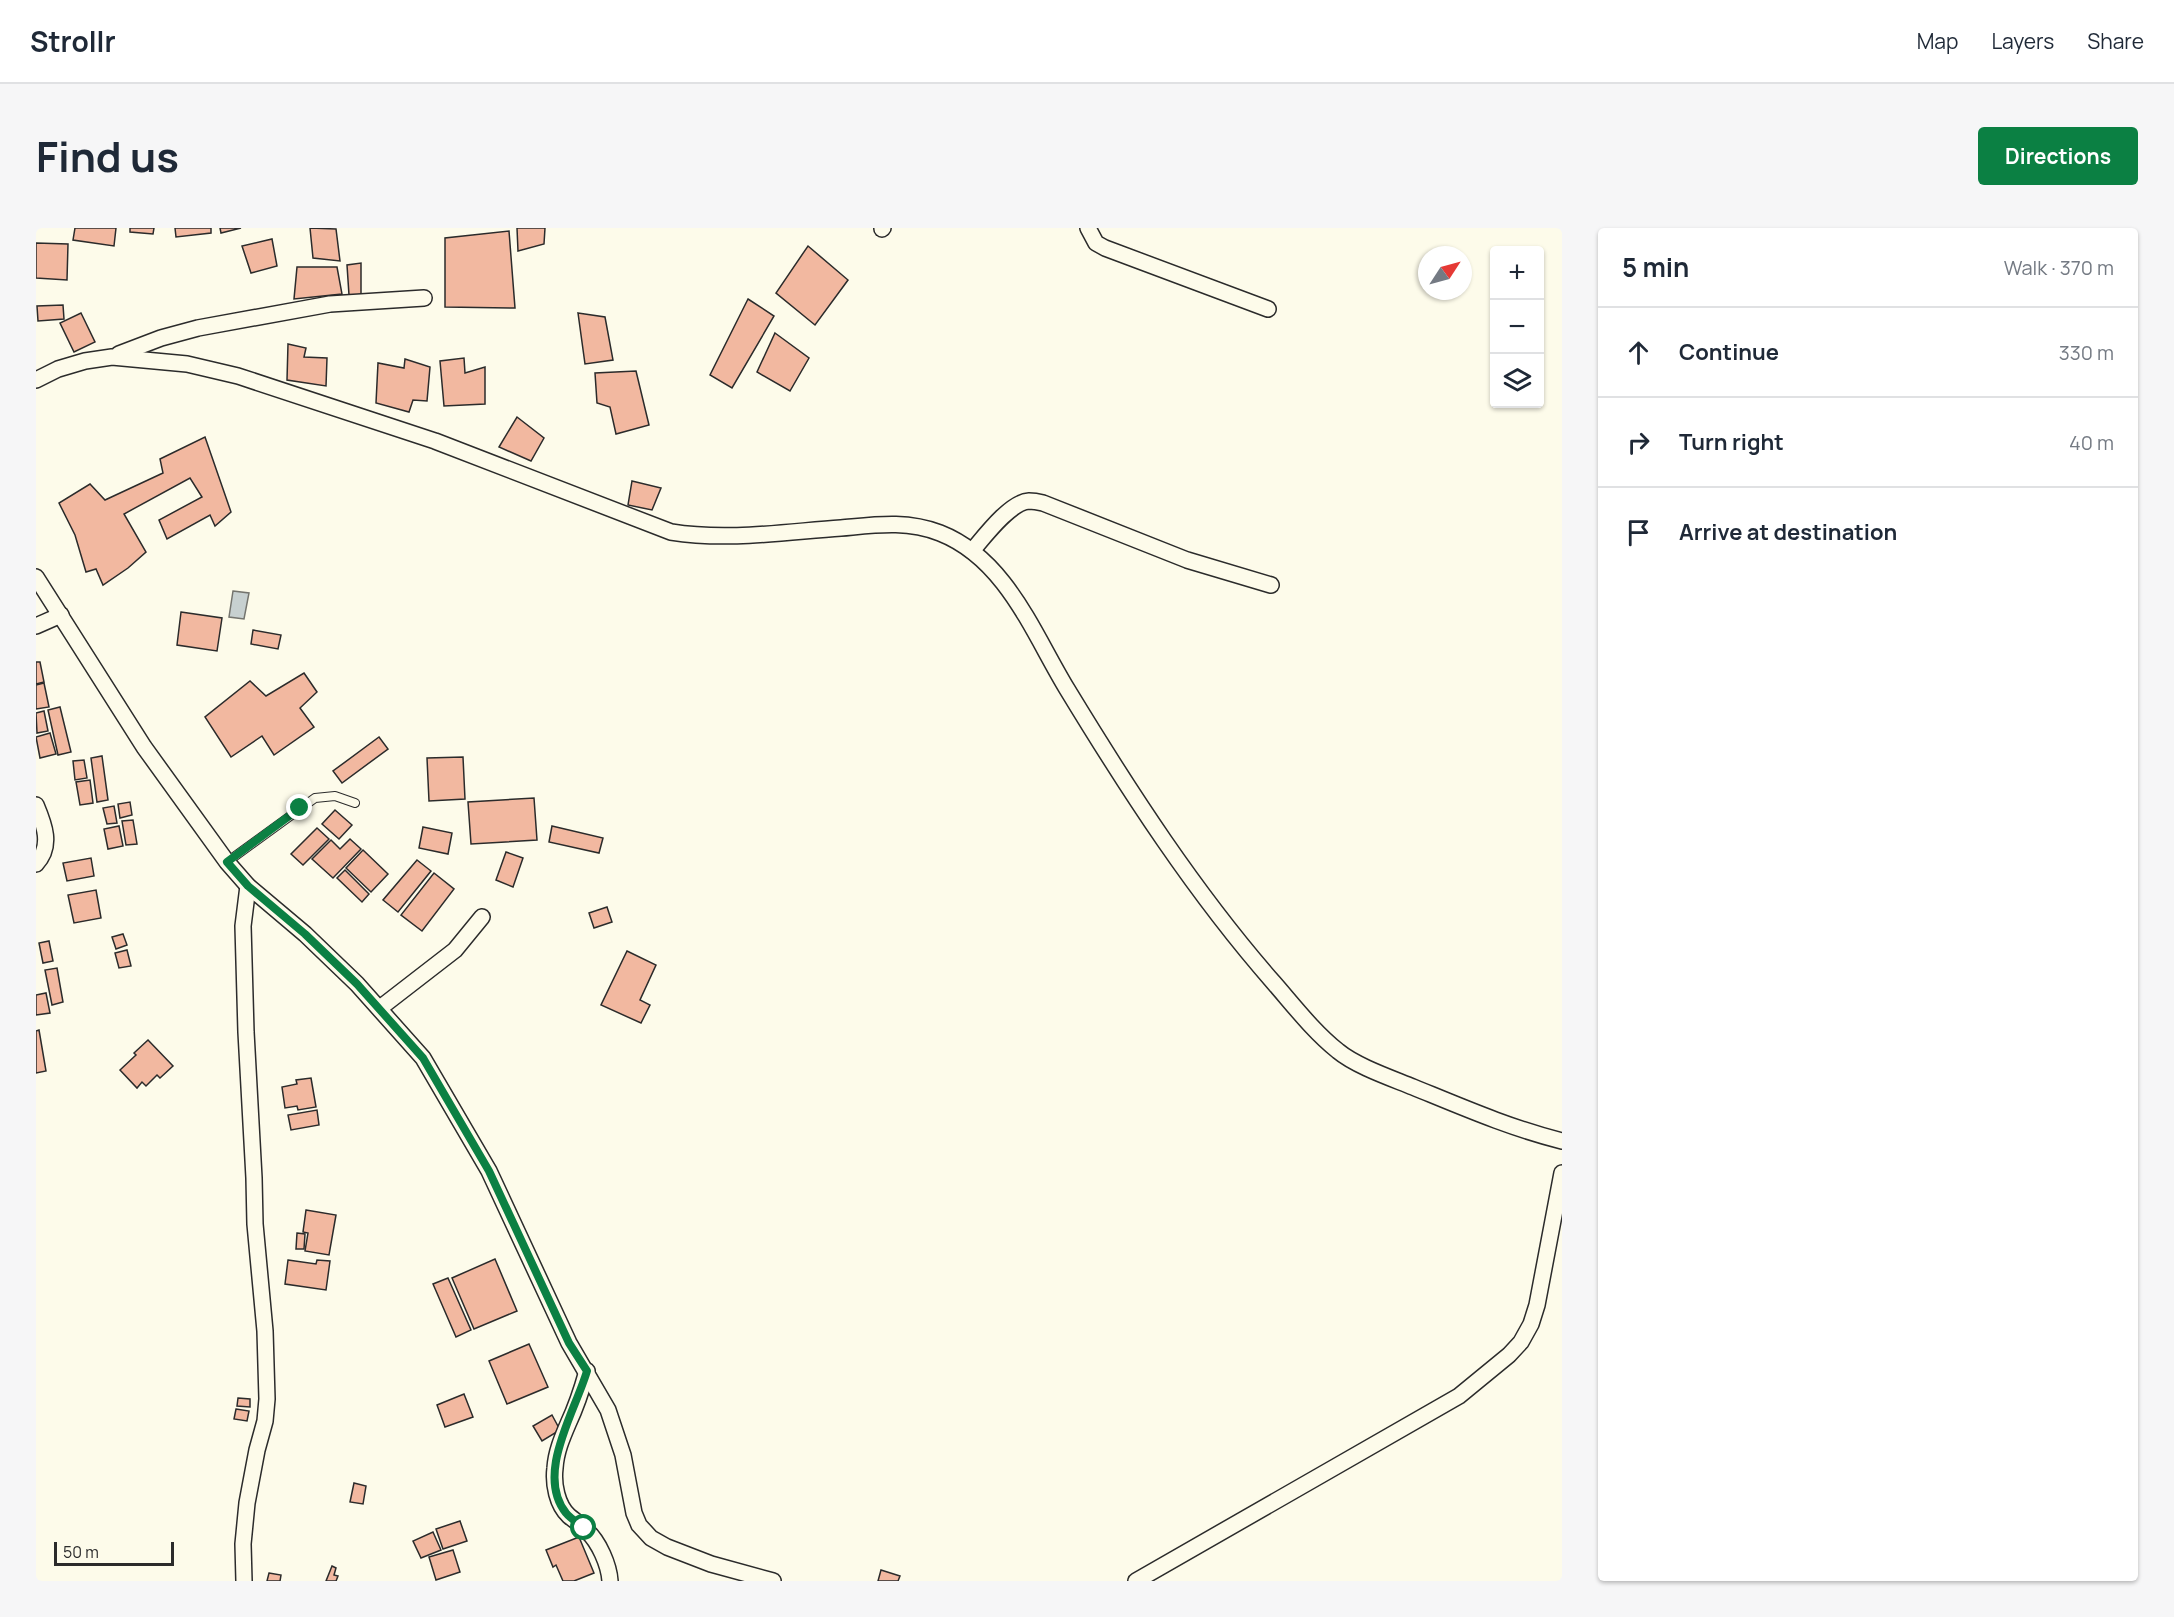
<!DOCTYPE html>
<html lang="en">
<head>
<meta charset="utf-8">
<style>
  :root { --surface:#fff; --page:#f6f6f7; --text:#1f2937; --muted:#747a83; --line:#e0e1e3; --accent:#0b8043 }
  body { margin:0; font-family:Manrope,sans-serif; background:var(--page); color:var(--text) }
  .controls { position:absolute; right:18px; top:18px; display:grid; overflow:hidden; border-radius:6px; box-shadow:0 2px 4px #0004 }
  .controls button { width:54px; height:54px; display:grid; place-items:center; padding:0; border:0; border-bottom:2px solid var(--line); background:var(--surface); color:var(--text); font:30px sans-serif }
  .compass { position:absolute; left:1382px; top:18px; width:54px; height:54px; border-radius:50%; background:var(--surface); box-shadow:0 2px 4px #0004; rotate:54deg }
  .scale { position:absolute; left:18px; bottom:15px; width:120px; box-sizing:border-box; padding-left:6px; border:3px solid #2b2b2b; border-top:0; font-size:16px; line-height:21px; white-space:nowrap; color:#2b2b2b; -webkit-text-stroke:4px #fdfbea; paint-order:stroke }
  .stop { position:absolute; width:18px; height:18px; margin:-14px; border:4px solid #0b8043; border-radius:50%; background:#fff }
  .stop.end { background:#0b8043; border-color:#fff; box-shadow:0 2px 6px #0008 }
  .list { margin:0; padding:0; list-style:none }
  h2 { display:flex; justify-content:space-between; align-items:center; height:78px; margin:0; padding:0 24px; font-size:26px }
  h2 small { font-size:20px; font-weight:400; color:var(--muted) }
  .list li { display:grid; grid-template-columns:39px 1fr auto; gap:18px; align-items:center; box-sizing:border-box; height:90px; padding:0 24px; border-top:2px solid var(--line) }
  .list b { display:block; font-size:22px; white-space:nowrap }
  .list em { font-size:20px; font-style:normal; color:var(--muted) }
  .icon { flex:none; width:33px; height:33px; fill:none; stroke:currentColor; stroke-width:2; stroke-linecap:round; stroke-linejoin:round }
  .map { position:relative; flex:none; width:1526px; height:1353px; overflow:hidden; border-radius:6px }
  header { display:flex; align-items:center; gap:36px; box-sizing:border-box; height:84px; padding:0 30px; background:var(--surface); border-bottom:2px solid var(--line) }
  header strong { font-size:28px }
  nav { display:flex; gap:33px; margin-inline-start:auto; font-size:21px }
  .intro { display:flex; align-items:center; justify-content:space-between; box-sizing:border-box; height:144px; padding:0 36px }
  h1 { margin:0; font-size:42px }
  .button { padding:15px 27px; border-radius:6px; background:var(--accent); color:#fff; font-size:21px; font-weight:700 }
  main { display:flex; gap:36px; padding:0 36px }
  aside { flex:1; background:var(--surface); border-radius:6px; box-shadow:0 2px 4px #0004 }
  .map>svg:first-child { display:block }
  .water { fill:#c7d0d0; stroke:#74746e; stroke-width:1.5 }
  .building { fill:#f2b8a0; stroke:#2b2b2b; stroke-width:1.5 }
  .lines { fill:none; stroke-linecap:round; stroke-linejoin:round }
  .lane-casing { stroke:#2b2b2b; stroke-width:10 }
  .street-casing { stroke:#2b2b2b; stroke-width:18 }
  .lane { stroke:#fdfbea; stroke-width:8 }
  .street { stroke:#fdfbea; stroke-width:15 }
  .route { stroke:#0b8043; stroke-width:8 }
</style>
</head>
<body>
<header>
<strong>Strollr</strong>
<nav><a>Map</a><a>Layers</a><a>Share</a></nav>
</header>
<div class="intro"><h1>Find us</h1><a class="button">Directions</a></div>
<main>
<div class="map">
<svg width="1526" height="1353" viewBox="0 0 1526 1353">
  <rect width="100%" height="100%" fill="#fdfbea"/>
  <polygon class="water" points="197,363 213,365 208,391 193,389"/>
  <g class="building">
    <polygon points="39,0 80,0 78,18 37,12"/>
    <polygon points="94,0 118,0 117,6 94,4"/>
    <polygon points="139,0 175,0 175,5 140,9"/>
    <polygon points="184,0 205,0 185,5"/>
    <polygon points="274,0 300,1 304,33 277,30"/>
    <polygon points="481,0 509,0 508,16 482,23"/>
    <polygon points="473,3 479,80 409,79 409,10"/>
    <polygon points="236,11 241,38 215,45 206,18"/>
    <polygon points="0,15 32,16 31,52 0,50"/>
    <polygon points="772,18 812,52 779,97 740,65"/>
    <polygon points="325,35 325,68 313,67 311,37"/>
    <polygon points="261,39 301,39 306,66 258,71"/>
    <polygon points="712,71 738,88 696,160 674,147"/>
    <polygon points="27,77 28,91 2,93 1,78"/>
    <polygon points="45,85 59,114 38,124 24,95"/>
    <polygon points="542,85 569,89 577,132 549,136"/>
    <polygon points="739,105 773,130 754,163 721,144"/>
    <polygon points="252,116 270,120 268,129 291,130 290,158 251,152"/>
    <polygon points="428,130 429,145 449,139 449,176 408,178 404,133"/>
    <polygon points="369,131 394,139 391,173 377,172 373,184 340,175 342,135 368,140"/>
    <polygon points="600,143 613,197 580,206 574,179 561,175 559,145"/>
    <polygon points="481,189 508,210 495,233 463,219"/>
    <polygon points="169,209 195,284 179,298 174,287 131,311 123,292 166,269 154,250 88,286 110,324 92,340 67,357 60,341 50,344 39,307 23,275 54,256 69,272 127,245 124,231"/>
    <polygon points="596,253 625,260 616,282 592,277"/>
    <polygon points="145,384 186,390 181,423 141,417"/>
    <polygon points="217,402 245,407 242,421 215,416"/>
    <polygon points="0,434 4,434 8,454 0,456"/>
    <polygon points="268,445 281,464 264,480 278,499 238,527 226,508 195,529 169,489 214,453 230,468"/>
    <polygon points="8,455 13,479 0,481 0,457"/>
    <polygon points="24,479 35,524 22,527 12,482"/>
    <polygon points="8,483 12,503 1,505 0,485"/>
    <polygon points="14,505 20,526 4,530 0,509"/>
    <polygon points="343,509 352,521 306,555 297,543"/>
    <polygon points="66,528 72,572 61,574 55,530"/>
    <polygon points="427,529 429,571 393,573 391,530"/>
    <polygon points="48,532 51,550 39,552 37,533"/>
    <polygon points="54,552 57,575 44,577 40,554"/>
    <polygon points="498,570 501,612 435,616 432,574"/>
    <polygon points="94,574 96,587 84,590 82,576"/>
    <polygon points="78,578 81,595 71,596 67,580"/>
    <polygon points="299,582 316,597 303,611 286,596"/>
    <polygon points="97,592 101,616 90,617 86,593"/>
    <polygon points="83,598 87,618 72,621 68,601"/>
    <polygon points="516,598 567,610 563,625 513,614"/>
    <polygon points="387,599 416,605 412,626 383,620"/>
    <polygon points="281,600 293,611 267,637 255,626"/>
    <polygon points="314,611 325,621 297,650 276,631 295,612 304,621"/>
    <polygon points="327,622 352,646 335,664 310,640"/>
    <polygon points="470,624 487,630 477,659 460,652"/>
    <polygon points="55,630 58,648 31,653 27,635"/>
    <polygon points="381,632 395,643 362,684 347,672"/>
    <polygon points="309,642 333,666 326,674 301,650"/>
    <polygon points="398,645 418,661 386,703 365,687"/>
    <polygon points="60,662 65,690 38,695 32,667"/>
    <polygon points="571,679 576,694 558,700 553,685"/>
    <polygon points="87,706 91,717 80,721 76,709"/>
    <polygon points="13,713 17,733 7,735 3,715"/>
    <polygon points="91,722 95,738 83,740 79,725"/>
    <polygon points="591,723 620,737 604,772 614,777 605,795 565,777"/>
    <polygon points="21,740 27,774 16,777 9,742"/>
    <polygon points="10,765 14,785 0,787 0,767"/>
    <polygon points="3,802 10,843 0,845 0,803"/>
    <polygon points="112,812 137,838 124,850 121,847 110,858 106,854 101,860 84,842 100,827 98,825"/>
    <polygon points="275,850 280,879 262,882 261,878 249,880 246,859 261,856 260,852"/>
    <polygon points="281,882 283,897 255,902 252,887"/>
    <polygon points="270,982 300,987 293,1027 269,1023 272,1005 267,1004"/>
    <polygon points="261,1005 269,1006 268,1021 260,1021"/>
    <polygon points="459,1031 481,1083 438,1101 416,1050"/>
    <polygon points="252,1032 280,1036 281,1032 294,1033 290,1062 249,1056"/>
    <polygon points="412,1050 435,1102 420,1109 397,1056"/>
    <polygon points="493,1116 512,1159 471,1176 453,1133"/>
    <polygon points="428,1166 437,1189 409,1199 401,1177"/>
    <polygon points="202,1170 214,1171 214,1179 201,1178"/>
    <polygon points="200,1181 213,1183 211,1193 198,1191"/>
    <polygon points="516,1187 524,1202 506,1213 497,1198"/>
    <polygon points="318,1255 330,1258 327,1276 314,1274"/>
    <polygon points="424,1293 431,1313 407,1321 400,1301"/>
    <polygon points="397,1304 405,1322 385,1330 377,1313"/>
    <polygon points="543,1309 558,1345 538,1353 527,1353 520,1337 517,1339 510,1322"/>
    <polygon points="417,1322 424,1344 400,1352 393,1329"/>
    <polygon points="296,1338 300,1340 298,1347 302,1348 300,1353 290,1353"/>
    <polygon points="845,1342 864,1348 862,1353 842,1353"/>
    <polygon points="233,1345 245,1347 244,1353 231,1353"/>
  </g>
  <g class="lines">
    <g class="lane-casing">
      <polyline id="lane" points="191,634 279,570 299,568 319,575"/>
    </g>
    <g class="street-casing">
      <g id="street">
        <polyline points="1052,0 1060,15 1069,20 1232,81"/>
        <polyline points="846,1 847,0"/>
        <polyline points="83,126 125,110 162,100 294,76 388,70"/>
        <path d="M0 152 22 141 49 133 76 129 151 136 202 148 399 213 635 304C691 313 748 304 805 300 839 297 870 292 904 305 970 331 997 405 1031 461 1093 563 1159 665 1238 755 1258 778 1278 804 1302 823 1320 838 1355 850 1377 859 1426 879 1474 900 1526 913"/>
        <path d="M936 323C948 309 974 274 993 273 997 273 1003 274 1007 275L1151 332 1235 357"/>
        <polyline points="0,349 108,519 191,634 212,658 269,706 321,756 387,830 453,943 533,1115 572,1182 587,1227 598,1285 603,1297 615,1310 631,1319 675,1336 737,1353"/>
        <polyline points="0,398 25,387"/>
        <path d="M0 577C8 596 17 618 0 636"/>
        <polyline points="344,780 419,722 446,689"/>
        <path d="M551 1143C546 1161 540 1179 532 1196 526 1210 520 1224 519 1240 517 1256 521 1277 533 1288 539 1293 546 1297 551 1303 563 1314 573 1337 574 1353"/>
        <polyline points="208,1353 207,1316 211,1275 221,1222 229,1193 231,1171 229,1103 219,996 218,950 210,804 207,698 212,658"/>
        <polyline points="1100,1353 1423,1168 1473,1127 1485,1114 1495,1096 1501,1077 1526,945"/>
      </g>
    </g>
    <use href="#lane" class="lane"/>
    <use href="#street" class="street"/>
  </g>
  <g class="lines">
    <path class="route" d="M264 580 191 634 212 658 269 706 321 756 387 830 453 943 533 1115 551 1143C539 1184 499 1246 530 1285 535 1291 542 1295 548 1300"/>
  </g>
</svg>
<div class="controls">
<button>+</button>
<button>−</button>
<button><svg class="icon" aria-label="layers" viewBox="0 0 24 24"><path d="M12 4l9 5-9 5-9-5zM3 14l9 5 9-5"/></svg></button>
</div>
<svg class="compass" viewBox="-18 -18 36 36"><path d="M0-13l5 13h-10z" fill="#e53935"/><path d="M0 13l5-13h-10z" fill="#747a83"/></svg>
<div class="scale">50 m</div>
<div class="stop" style="left:548px;top:1300px"></div>
<div class="stop end" style="left:264px;top:580px"></div>
</div>
<aside>
<h2>5 min<small>Walk · 370 m</small></h2>
<ul class="list">
<li><svg class="icon" aria-label="ahead" viewBox="0 0 24 24"><path d="M12 20V5M6 11l6-6 6 6"/></svg><div><b>Continue</b></div><em>330 m</em></li>
<li><svg class="icon" aria-label="right" viewBox="0 0 24 24"><path d="M7 20v-9h11M14 6l5 5-5 5"/></svg><div><b>Turn right</b></div><em>40 m</em></li>
<li><svg class="icon" aria-label="arrive" viewBox="0 0 24 24"><path d="M6 21V4h12l-3 4 3 4H6"/></svg><div><b>Arrive at destination</b></div></li>
</ul>
</aside>
</main>
</body>
</html>
